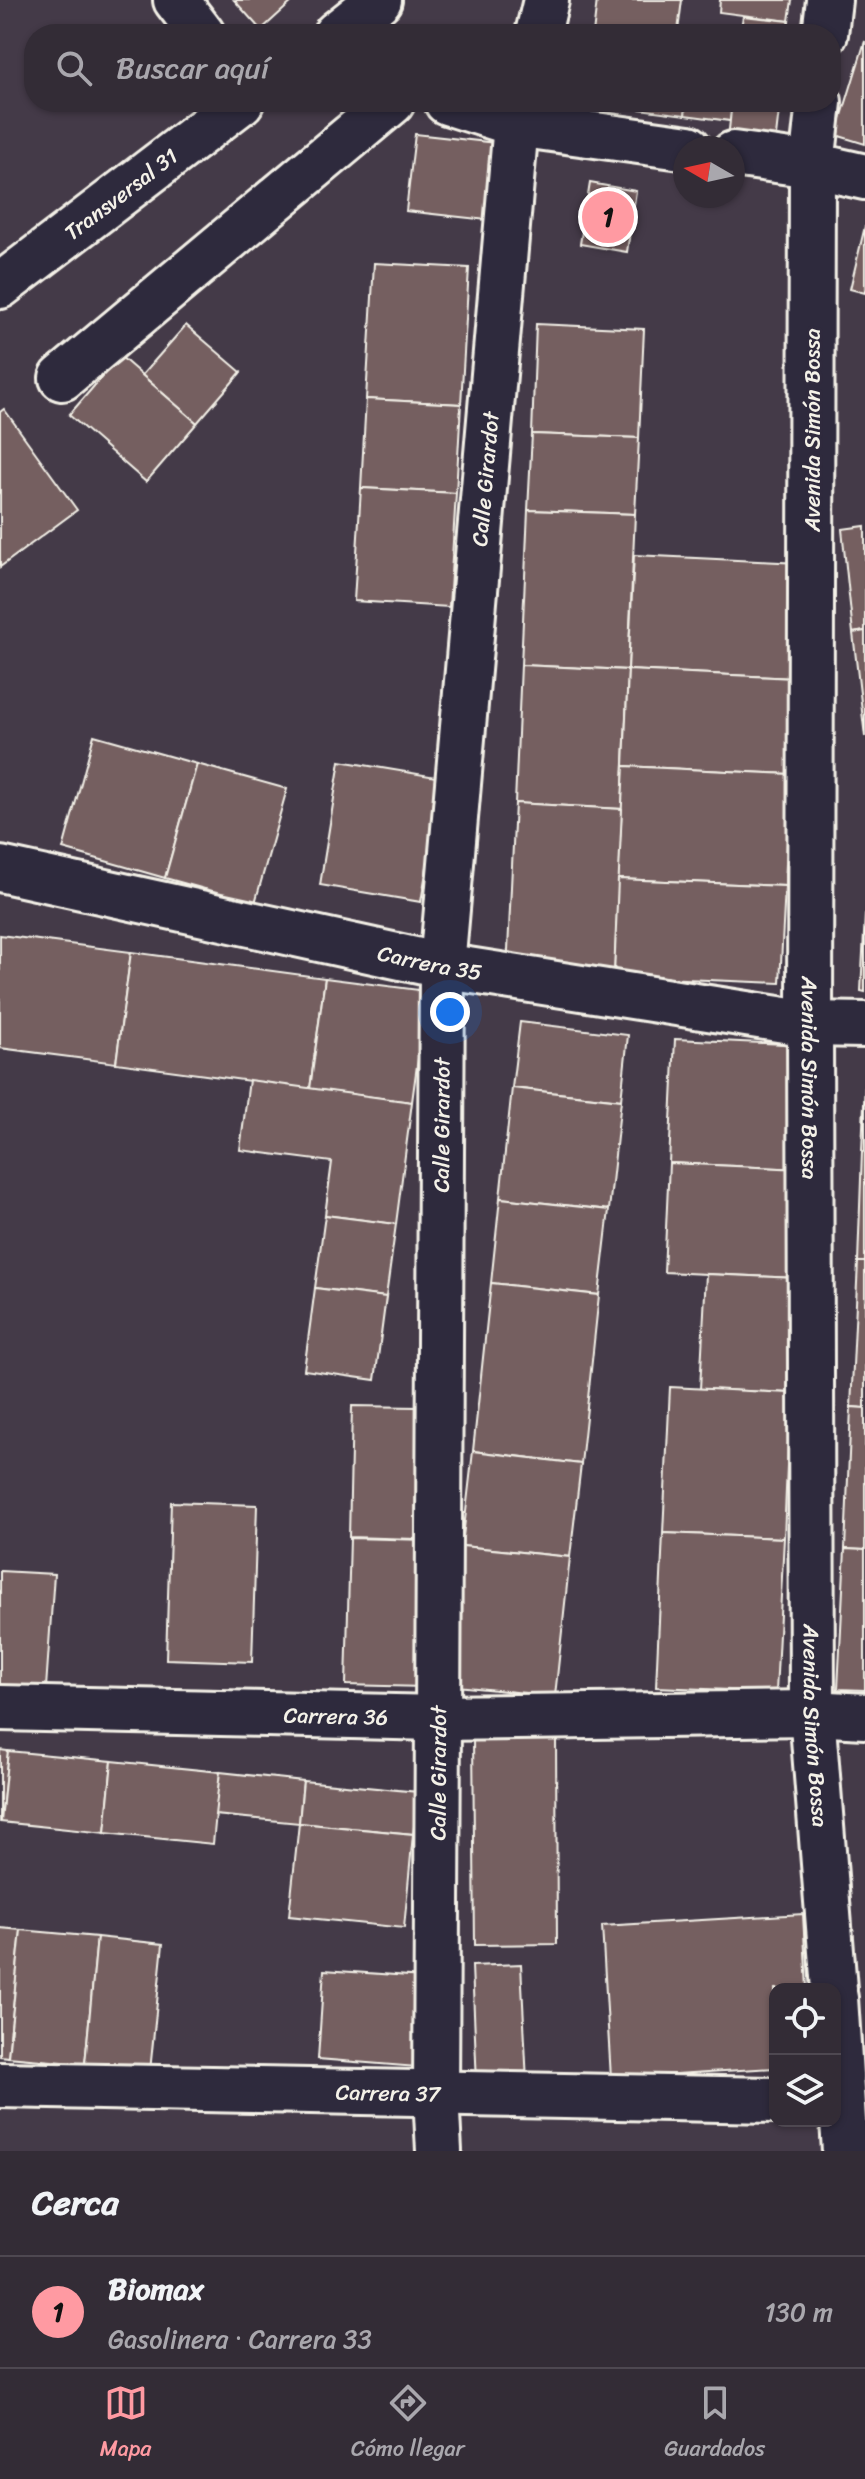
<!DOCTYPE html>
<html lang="es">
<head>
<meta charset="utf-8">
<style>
  :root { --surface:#332c36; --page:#3e3842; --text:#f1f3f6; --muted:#a9a7ad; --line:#4e4851; --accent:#ff9aa2 }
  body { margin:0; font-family:Sriracha,sans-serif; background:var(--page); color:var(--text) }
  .controls { position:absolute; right:24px; bottom:24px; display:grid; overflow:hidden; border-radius:16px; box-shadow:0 2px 6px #0004 }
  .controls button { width:72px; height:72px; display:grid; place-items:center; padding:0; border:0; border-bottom:2px solid var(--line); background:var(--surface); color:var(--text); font:40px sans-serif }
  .compass { position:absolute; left:673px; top:136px; width:72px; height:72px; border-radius:50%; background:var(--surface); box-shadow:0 2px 6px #0004; rotate:279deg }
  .you { position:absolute; left:450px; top:1012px; width:28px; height:28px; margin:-20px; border:6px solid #fff; border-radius:50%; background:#1a73e8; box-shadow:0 0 0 12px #1a73e833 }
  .badge { display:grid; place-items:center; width:52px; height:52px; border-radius:50%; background:var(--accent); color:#111; font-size:26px; font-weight:700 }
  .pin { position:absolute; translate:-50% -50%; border:4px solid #fff; box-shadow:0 2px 8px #0006 }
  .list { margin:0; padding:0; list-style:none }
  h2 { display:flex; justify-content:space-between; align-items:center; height:104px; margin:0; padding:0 32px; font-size:34px }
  h2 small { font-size:26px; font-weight:400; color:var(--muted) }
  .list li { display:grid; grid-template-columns:52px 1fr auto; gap:24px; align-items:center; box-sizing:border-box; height:112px; padding:0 32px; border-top:2px solid var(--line) }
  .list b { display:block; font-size:30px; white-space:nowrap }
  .list p { margin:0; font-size:26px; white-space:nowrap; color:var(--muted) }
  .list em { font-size:26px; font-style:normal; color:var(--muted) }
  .icon { flex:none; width:44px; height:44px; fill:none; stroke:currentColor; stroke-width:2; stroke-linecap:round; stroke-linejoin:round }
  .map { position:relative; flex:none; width:865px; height:2151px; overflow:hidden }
  .search { position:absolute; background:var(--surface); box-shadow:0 2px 6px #0004; left:24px; right:24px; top:24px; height:88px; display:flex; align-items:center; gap:20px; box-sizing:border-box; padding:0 28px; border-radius:32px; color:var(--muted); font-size:30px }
  .sheet { height:216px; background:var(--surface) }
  nav { display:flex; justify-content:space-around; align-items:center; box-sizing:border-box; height:112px; border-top:2px solid var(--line); background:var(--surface); font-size:22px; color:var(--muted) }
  nav a { display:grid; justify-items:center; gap:4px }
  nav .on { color:var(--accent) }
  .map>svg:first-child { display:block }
  .building { fill:#745f61; stroke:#f4f1e8; stroke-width:2 }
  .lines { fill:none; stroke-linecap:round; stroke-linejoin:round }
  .minor-casing { stroke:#f4f1e8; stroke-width:50 }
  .minor { stroke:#2f2a3d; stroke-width:44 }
  .labels { text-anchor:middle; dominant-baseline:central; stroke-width:6; stroke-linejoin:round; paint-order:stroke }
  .street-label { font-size:22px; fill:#f4f1e8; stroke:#2f2a3d }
</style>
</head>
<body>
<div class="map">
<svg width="865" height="2151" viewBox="0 0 865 2151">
  <rect width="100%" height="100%" fill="#443a48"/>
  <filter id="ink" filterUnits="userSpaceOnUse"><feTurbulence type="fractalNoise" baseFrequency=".0125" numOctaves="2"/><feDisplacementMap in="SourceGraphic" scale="16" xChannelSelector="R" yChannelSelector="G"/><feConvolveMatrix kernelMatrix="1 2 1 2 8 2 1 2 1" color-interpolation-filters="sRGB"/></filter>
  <g filter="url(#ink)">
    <g class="building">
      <polygon points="234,0 294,0 261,30"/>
      <polygon points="597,0 682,0 678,31 695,34 593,34"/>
      <polygon points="720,0 792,0 789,21 719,12"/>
      <polygon points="743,16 789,21 788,34 740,34"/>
      <polygon points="865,41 865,144 836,135"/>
      <polygon points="585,102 687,102 685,115"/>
      <polygon points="687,102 732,102 730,121 685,115"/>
      <polygon points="732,102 780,102 774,153 727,148"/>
      <polygon points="415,134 505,144 496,221 406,211"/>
      <polygon points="590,183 636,191 627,252 580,244"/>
      <polygon points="865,226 865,293 850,289"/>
      <polygon points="374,263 469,268 461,404 366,399"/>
      <polygon points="536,324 644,329 639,438 532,434"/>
      <polygon points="186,325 241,372 197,423 142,375"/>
      <polygon points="120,356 197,423 146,482 69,415"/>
      <polygon points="366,399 461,404 456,493 361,488"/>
      <polygon points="4,409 77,510 0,567 0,412"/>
      <polygon points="532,434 639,438 635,514 528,510"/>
      <polygon points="361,488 456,493 449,607 354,601"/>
      <polygon points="528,510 635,514 628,670 521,665"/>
      <polygon points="865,526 865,631 853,633 842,529"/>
      <polygon points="634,555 800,563 794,678 628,670"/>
      <polygon points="865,631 865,737 853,633"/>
      <polygon points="521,665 628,670 622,809 515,803"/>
      <polygon points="628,670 794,678 790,774 624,766"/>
      <polygon points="94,735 197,764 165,878 63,849"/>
      <polygon points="340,761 442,778 421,902 320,885"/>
      <polygon points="197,764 287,789 255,903 165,878"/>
      <polygon points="624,766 790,774 785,886 618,879"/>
      <polygon points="515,803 622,809 614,976 507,971"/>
      <polygon points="618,879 785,886 780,983 614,976"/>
      <polygon points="865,914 865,992 861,991"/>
      <polygon points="0,935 131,952 116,1063 0,1048"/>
      <polygon points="131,952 325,978 310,1089 116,1063"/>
      <polygon points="325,978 427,991 412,1102 310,1089"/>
      <polygon points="520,1022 628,1035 621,1100 512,1088"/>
      <polygon points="675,1039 807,1045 801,1169 669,1163"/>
      <polygon points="249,1080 412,1102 396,1224 325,1215 332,1162 240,1150"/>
      <polygon points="865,1080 865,1152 862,1151"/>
      <polygon points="512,1088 621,1100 609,1210 500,1198"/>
      <polygon points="862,1151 865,1152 865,1262 858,1262"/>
      <polygon points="669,1163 801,1169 796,1278 664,1272"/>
      <polygon points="500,1198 609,1210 599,1295 491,1283"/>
      <polygon points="325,1215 396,1224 386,1297 315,1288"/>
      <polygon points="858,1262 865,1262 865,1408 851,1407"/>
      <polygon points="706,1274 796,1278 790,1393 700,1389"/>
      <polygon points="491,1283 599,1295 581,1464 473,1451"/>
      <polygon points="315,1288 386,1297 375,1380 304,1370"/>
      <polygon points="670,1387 790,1393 784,1538 663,1533"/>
      <polygon points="352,1406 419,1407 416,1539 349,1537"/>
      <polygon points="851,1407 865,1408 865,1550 845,1549"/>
      <polygon points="473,1451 581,1464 570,1557 462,1546"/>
      <polygon points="171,1502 257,1505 252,1662 166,1659"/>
      <polygon points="663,1533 784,1538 776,1692 656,1687"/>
      <polygon points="350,1538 428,1540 424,1687 346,1685"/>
      <polygon points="462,1546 570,1557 555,1696 447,1685"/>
      <polygon points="845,1549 865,1550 865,1690 838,1689"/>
      <polygon points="0,1571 54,1574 45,1702 0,1699"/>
      <polygon points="556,1737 557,1944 475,1945 473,1738"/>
      <polygon points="0,1750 8,1751 1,1822 0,1822"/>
      <polygon points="8,1751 112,1761 105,1833 1,1822"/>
      <polygon points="112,1761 220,1772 213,1844 105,1833"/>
      <polygon points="220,1772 303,1781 299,1823 215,1815"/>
      <polygon points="303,1781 418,1792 413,1834 299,1823"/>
      <polygon points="299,1823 413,1834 404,1928 289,1916"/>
      <polygon points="803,1914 807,1989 775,1989 775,2068 611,2078 602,1926"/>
      <polygon points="0,1928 21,1930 8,2057 0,2056"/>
      <polygon points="21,1930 97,1937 85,2064 8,2057"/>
      <polygon points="97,1937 163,1944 150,2071 85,2064"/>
      <polygon points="521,1964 527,2082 477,2084 472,1966"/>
      <polygon points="324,1970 423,1977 417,2067 318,2059"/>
    </g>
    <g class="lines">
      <g class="minor-casing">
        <g id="minor">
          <polyline points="176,0 202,34"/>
          <polyline points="336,34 379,0"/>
          <polyline points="538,34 546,0"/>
          <polyline points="825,34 829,0"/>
          <polyline points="447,102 516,124 689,148"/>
          <path id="s1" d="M819 102 812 165 810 1024 812 1713 834 1989"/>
          <polyline points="733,154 812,165 865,177"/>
          <path id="s2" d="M0 286 241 102"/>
          <polyline points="62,378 392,102"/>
          <path id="s3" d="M0 869 442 966 810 1024 865 1025"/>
          <path id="s4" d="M0 1708 437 1718 812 1713 865 1716"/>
          <polyline points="835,1998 845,2151"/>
          <path id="s5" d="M0 2085 775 2100"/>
          <path id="s6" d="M439 2151 436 2095 442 966 516 124 521 102"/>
        </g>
      </g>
      <use href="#minor" class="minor"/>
    </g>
  </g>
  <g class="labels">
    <g class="street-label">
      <text stroke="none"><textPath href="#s2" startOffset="152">Transversal 31</textPath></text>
      <text transform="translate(812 430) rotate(-90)">Avenida Simón Bossa</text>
      <text stroke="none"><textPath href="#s6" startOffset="1674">Calle Girardot</textPath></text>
      <text stroke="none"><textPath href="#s3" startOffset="440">Carrera 35</textPath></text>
      <text stroke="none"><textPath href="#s1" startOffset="976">Avenida Simón Bossa</textPath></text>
      <text stroke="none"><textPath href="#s6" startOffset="1026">Calle Girardot</textPath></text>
      <text stroke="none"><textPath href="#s4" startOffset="336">Carrera 36</textPath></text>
      <text stroke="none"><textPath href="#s1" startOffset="1624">Avenida Simón Bossa</textPath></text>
      <text stroke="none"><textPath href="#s6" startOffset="378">Calle Girardot</textPath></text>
      <text stroke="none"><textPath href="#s5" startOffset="388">Carrera 37</textPath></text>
    </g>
  </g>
</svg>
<div class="controls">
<button><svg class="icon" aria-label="locate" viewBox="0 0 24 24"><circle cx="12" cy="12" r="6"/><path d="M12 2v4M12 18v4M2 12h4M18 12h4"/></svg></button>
<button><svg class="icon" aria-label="layers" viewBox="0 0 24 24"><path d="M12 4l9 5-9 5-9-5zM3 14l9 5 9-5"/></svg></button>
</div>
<svg class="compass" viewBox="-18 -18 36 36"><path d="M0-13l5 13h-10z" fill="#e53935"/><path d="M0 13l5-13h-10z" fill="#a9a7ad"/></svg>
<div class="you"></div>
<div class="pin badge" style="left:608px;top:217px">1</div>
<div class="search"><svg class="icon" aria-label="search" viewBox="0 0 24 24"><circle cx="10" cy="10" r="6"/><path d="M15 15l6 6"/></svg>Buscar aquí</div>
</div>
<section class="sheet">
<h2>Cerca<small></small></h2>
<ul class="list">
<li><span class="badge">1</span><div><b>Biomax</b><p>Gasolinera · Carrera 33</p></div><em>130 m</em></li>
</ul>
</section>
<nav>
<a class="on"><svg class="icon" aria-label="map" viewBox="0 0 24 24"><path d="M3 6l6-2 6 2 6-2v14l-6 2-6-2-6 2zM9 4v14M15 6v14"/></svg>Mapa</a>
<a><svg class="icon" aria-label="directions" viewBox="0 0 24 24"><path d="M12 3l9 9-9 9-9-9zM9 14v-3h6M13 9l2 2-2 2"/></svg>Cómo llegar</a>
<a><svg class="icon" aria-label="saved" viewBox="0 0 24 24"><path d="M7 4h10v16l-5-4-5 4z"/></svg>Guardados</a>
</nav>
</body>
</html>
